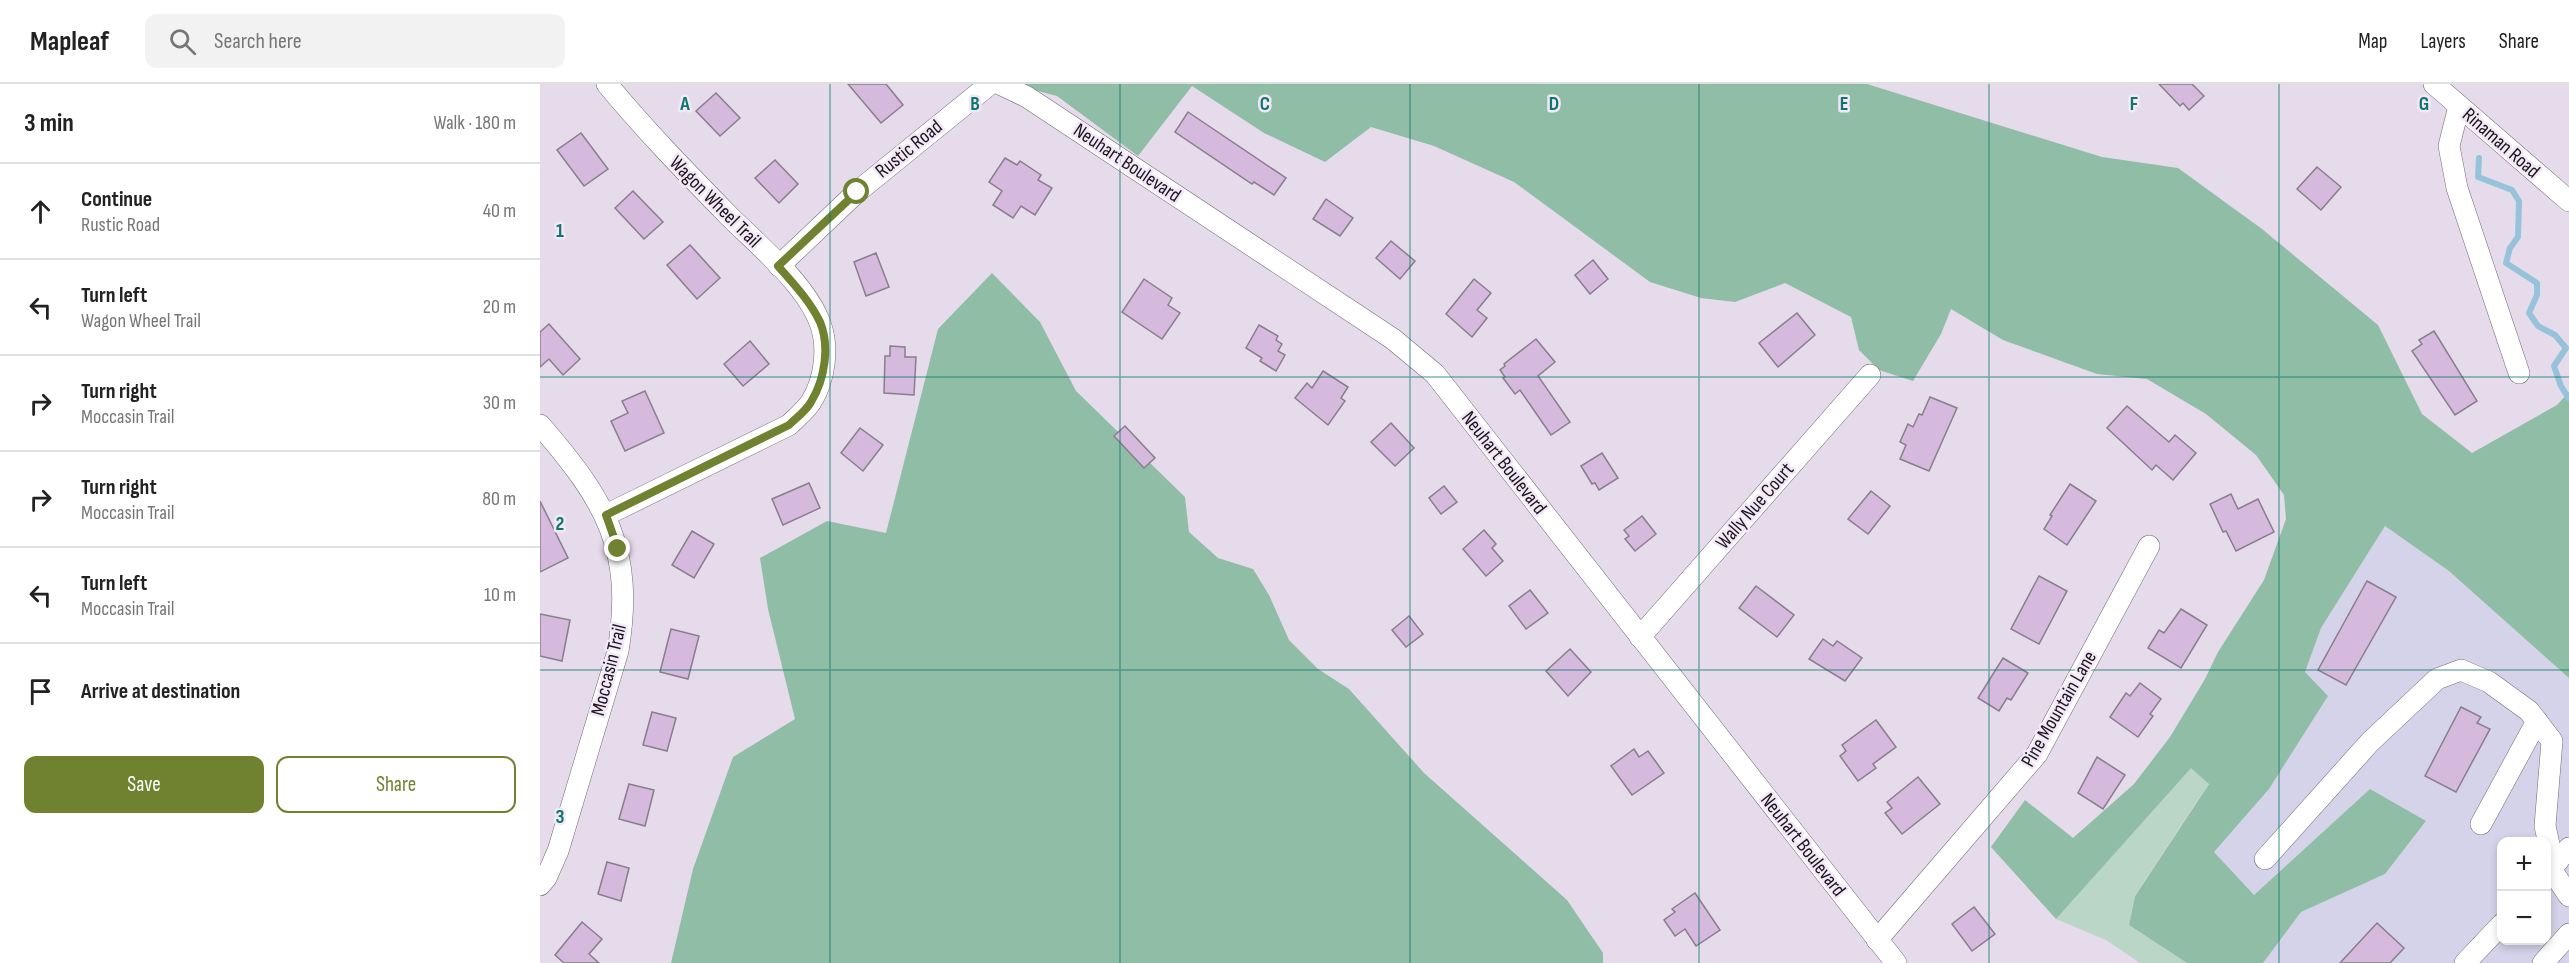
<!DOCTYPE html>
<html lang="en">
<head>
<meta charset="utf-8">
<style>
  :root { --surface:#fff; --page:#f2f2f2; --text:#222; --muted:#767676; --line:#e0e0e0; --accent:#708130 }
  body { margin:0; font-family:"Sofia Sans Condensed",sans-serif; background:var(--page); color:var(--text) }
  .controls { position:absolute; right:18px; bottom:18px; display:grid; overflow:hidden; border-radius:12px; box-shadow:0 3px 9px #0003 }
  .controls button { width:54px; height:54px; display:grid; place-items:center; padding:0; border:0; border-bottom:2px solid var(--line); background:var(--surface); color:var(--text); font:30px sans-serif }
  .stop { position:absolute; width:18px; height:18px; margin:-14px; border:4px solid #708130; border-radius:50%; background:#fff }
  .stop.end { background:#708130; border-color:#fff; box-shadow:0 2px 6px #0008 }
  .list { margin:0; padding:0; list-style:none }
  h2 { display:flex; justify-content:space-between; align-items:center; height:78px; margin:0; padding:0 24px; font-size:26px }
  h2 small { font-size:20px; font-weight:400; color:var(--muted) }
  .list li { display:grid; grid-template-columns:39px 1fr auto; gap:18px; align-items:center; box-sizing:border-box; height:96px; padding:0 24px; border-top:2px solid var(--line) }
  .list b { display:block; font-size:22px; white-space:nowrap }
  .list p { margin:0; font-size:20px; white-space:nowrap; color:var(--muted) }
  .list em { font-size:20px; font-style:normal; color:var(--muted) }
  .actions { display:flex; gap:12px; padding:18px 24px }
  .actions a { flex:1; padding:14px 0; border:2px solid var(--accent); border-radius:12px; text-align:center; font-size:21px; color:var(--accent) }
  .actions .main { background:var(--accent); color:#fff }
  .icon { flex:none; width:33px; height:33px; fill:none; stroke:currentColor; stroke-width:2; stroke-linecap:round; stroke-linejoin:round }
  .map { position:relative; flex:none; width:2029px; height:879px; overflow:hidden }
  header { display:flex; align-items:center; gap:36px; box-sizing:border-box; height:84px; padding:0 30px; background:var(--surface); border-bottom:2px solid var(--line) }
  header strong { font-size:28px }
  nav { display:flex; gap:33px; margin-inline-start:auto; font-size:21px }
  .search { width:420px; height:54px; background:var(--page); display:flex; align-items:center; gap:15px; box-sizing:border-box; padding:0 21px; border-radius:12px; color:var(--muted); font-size:22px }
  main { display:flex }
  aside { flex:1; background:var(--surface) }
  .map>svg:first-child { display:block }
  .commercial { fill:#d5d3e9; fill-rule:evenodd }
  .green { fill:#b9d6c7 }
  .forest { fill:#90bda6 }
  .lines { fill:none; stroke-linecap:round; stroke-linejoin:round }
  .stream { stroke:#96c3da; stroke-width:6 }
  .building { fill:#d5bade; stroke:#887e8c; stroke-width:1.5 }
  .minor-casing { stroke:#746a77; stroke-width:22 }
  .minor { stroke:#fff; stroke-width:21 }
  .route { stroke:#708130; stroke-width:8 }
  .grid { fill:none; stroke:#0f766e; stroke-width:1.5; stroke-opacity:0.55 }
  .labels { text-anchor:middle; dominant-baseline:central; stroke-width:5; stroke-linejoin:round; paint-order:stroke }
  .street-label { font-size:20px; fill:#1a161c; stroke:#f3e8f7 }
  .grid-label { font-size:20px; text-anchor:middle; font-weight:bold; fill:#0f766e; stroke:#f3e8f7; stroke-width:5; stroke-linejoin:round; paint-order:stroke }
</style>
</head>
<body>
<header>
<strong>Mapleaf</strong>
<div class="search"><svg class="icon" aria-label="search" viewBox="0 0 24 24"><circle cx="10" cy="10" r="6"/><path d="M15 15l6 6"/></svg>Search here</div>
<nav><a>Map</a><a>Layers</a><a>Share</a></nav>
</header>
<main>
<aside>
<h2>3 min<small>Walk · 180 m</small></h2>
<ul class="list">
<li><svg class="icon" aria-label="ahead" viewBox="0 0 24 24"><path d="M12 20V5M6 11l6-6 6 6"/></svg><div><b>Continue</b><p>Rustic Road</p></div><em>40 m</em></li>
<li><svg class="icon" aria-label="left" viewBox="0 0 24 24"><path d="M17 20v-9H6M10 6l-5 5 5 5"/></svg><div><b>Turn left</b><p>Wagon Wheel Trail</p></div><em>20 m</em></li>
<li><svg class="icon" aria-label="right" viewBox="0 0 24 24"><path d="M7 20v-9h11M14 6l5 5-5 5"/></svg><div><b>Turn right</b><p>Moccasin Trail</p></div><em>30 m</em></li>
<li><svg class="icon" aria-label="right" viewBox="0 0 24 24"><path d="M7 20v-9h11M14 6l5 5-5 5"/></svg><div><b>Turn right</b><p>Moccasin Trail</p></div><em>80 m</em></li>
<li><svg class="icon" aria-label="left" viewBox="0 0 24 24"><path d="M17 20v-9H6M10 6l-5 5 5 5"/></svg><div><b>Turn left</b><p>Moccasin Trail</p></div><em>10 m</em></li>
<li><svg class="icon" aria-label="arrive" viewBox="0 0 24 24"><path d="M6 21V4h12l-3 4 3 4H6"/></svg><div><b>Arrive at destination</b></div></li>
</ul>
<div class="actions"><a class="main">Save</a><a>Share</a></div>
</aside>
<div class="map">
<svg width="2029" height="879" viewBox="0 0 2029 879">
  <rect width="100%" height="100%" fill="#e6dbea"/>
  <path class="commercial" d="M1845 442 1909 487 2029 594V879H1723L1761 828 1845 790 1886 738 1830 705 1714 811 1674 768 1729 705 1788 612 1764 588 1781 544ZM1962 758H2006V856H1962Z"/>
  <polygon class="green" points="1651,683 1669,699 1595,811 1589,841 1647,879 1600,879 1566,856 1516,835"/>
  <g class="forest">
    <polygon points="472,0 1327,0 1562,73 1638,84 1722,145 1838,241 1882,330 1932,369 2017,321 2029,308 2029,594 1909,487 1845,442 1781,544 1765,588 1788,612 1729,705 1674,768 1714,811 1830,705 1886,737 1845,790 1761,828 1723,879 1647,879 1589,841 1595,812 1669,700 1651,684 1516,835 1451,763 1485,716 1533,754 1594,700 1630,653 1665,595 1678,568 1724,496 1746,435 1744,411 1716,371 1666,330 1607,295 1557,290 1463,256 1411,225 1401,250 1373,297 1339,286 1319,266 1311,233 1245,199 1195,218 1161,214 1110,198 974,98 894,62 831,43 785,78 724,49 652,2 598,72 517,12"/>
    <polygon points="452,189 500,238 536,307 645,413 649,448 678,474 713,485 729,511 749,556 778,585 809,605 884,689 1027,816 1063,869 1063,879 131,879 153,785 193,673 255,635 228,525 220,474 287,437 346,449 398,245"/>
  </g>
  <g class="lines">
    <polyline class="stream" points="1939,74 1938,93 1972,106 1979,117 1978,153 1970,164 1966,179 1997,199 1997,211 1989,229 1998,242 2015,251 2026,264 2014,282 2021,302 2029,315"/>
  </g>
  <g class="building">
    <polygon points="308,0 346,0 363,21 341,39"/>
    <polygon points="1619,0 1652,0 1664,12 1649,26 1643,19 1640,22"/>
    <polygon points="176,9 200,34 180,52 156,27"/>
    <polygon points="648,28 746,94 734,111 714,98 712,100 635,48"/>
    <polygon points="41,49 68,85 44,102 17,66"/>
    <polygon points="465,74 477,81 480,77 501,91 498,96 512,104 495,131 481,122 473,134 453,121 462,107 449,98"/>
    <polygon points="235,76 258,100 239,119 215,94"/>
    <polygon points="1777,83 1801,103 1781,126 1757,105"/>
    <polygon points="93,107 123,138 104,155 75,124"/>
    <polygon points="786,115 813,134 800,152 773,135"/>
    <polygon points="851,157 875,177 860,195 836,174"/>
    <polygon points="150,161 180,194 157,215 127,181"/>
    <polygon points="336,169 349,203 326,212 314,178"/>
    <polygon points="1053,176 1068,195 1050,210 1035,191"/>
    <polygon points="604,195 632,214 628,221 640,229 622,255 582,228"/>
    <polygon points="934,195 951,209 937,226 947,234 932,253 906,230"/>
    <polygon points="1257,229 1275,251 1238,283 1219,259"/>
    <polygon points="9,240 40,275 23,291 9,275 0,283 0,248"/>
    <polygon points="719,241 738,252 736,256 742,260 738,267 745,271 736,287 720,277 722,274 706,264"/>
    <polygon points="1894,247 1937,317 1915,331 1872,267 1882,260 1879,256"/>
    <polygon points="996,255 1015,278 998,292 1030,338 1011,351 980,306 975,310 963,294 965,293 960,286 965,282 964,280"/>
    <polygon points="210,257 229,280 203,302 184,280"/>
    <polygon points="350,262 365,263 365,273 376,273 374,311 344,309 345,272 350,272"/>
    <polygon points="783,287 808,303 801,314 805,317 788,341 755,314 767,299 772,304"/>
    <polygon points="105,307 124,349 85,367 71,337 88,329 82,317"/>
    <polygon points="1390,313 1417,324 1389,387 1360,375 1366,361 1360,358 1368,340 1373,343 1379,330 1382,331"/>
    <polygon points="1587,322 1629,358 1635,351 1656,369 1633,396 1616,381 1612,386 1567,344"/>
    <polygon points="851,339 874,364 855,382 831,358"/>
    <polygon points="585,342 615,374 604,384 574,352"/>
    <polygon points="320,344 343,361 323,387 301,369"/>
    <polygon points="1062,369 1078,394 1059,406 1055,399 1052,400 1041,382"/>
    <polygon points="269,399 280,424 243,441 232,415"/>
    <polygon points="1530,400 1556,417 1527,461 1504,445 1512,432 1510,431"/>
    <polygon points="904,402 917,418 901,430 889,414"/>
    <polygon points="1331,407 1350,422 1328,450 1308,435"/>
    <polygon points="1691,410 1698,425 1718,415 1734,448 1696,467 1686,447 1683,448 1670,420"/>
    <polygon points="0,417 28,474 0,488"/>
    <polygon points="1102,432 1116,450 1095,467 1085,455 1089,452 1084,446"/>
    <polygon points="944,446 956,460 952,464 963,477 946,492 923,465"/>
    <polygon points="152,447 174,460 154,494 132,481"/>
    <polygon points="1499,492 1527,507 1499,560 1471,545"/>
    <polygon points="1827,497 1856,513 1806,601 1778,586"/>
    <polygon points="1216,502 1254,531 1237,553 1199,524"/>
    <polygon points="990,506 1008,529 986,545 969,522"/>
    <polygon points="1641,525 1667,541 1641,584 1608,564 1619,546 1624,549"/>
    <polygon points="0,530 30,536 22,577 0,572"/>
    <polygon points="869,532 883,550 866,563 852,546"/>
    <polygon points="131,545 159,552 148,595 120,588"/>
    <polygon points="1283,555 1293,562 1297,557 1322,574 1305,597 1269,575"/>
    <polygon points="1030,565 1051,588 1028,612 1006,587"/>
    <polygon points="1463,574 1488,589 1471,616 1467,614 1459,627 1438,614"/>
    <polygon points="1600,599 1621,615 1610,630 1613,632 1598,653 1570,633 1586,609 1590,612"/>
    <polygon points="1921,623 1941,633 1937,639 1950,645 1916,708 1885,692"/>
    <polygon points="112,628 136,634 127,667 103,661"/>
    <polygon points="1336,636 1356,663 1333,680 1336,684 1318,697 1300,672 1306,667 1302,661"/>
    <polygon points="1094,665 1099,673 1108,667 1124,689 1092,711 1071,682"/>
    <polygon points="1557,673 1585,691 1563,725 1538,709"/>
    <polygon points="1378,693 1400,720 1362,750 1345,729 1352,724 1347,718"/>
    <polygon points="89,700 114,706 105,742 79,735"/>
    <polygon points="67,778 89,784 81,817 58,810"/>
    <polygon points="1155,809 1180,846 1156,862 1145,845 1135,852 1124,836 1135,828 1132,825"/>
    <polygon points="1434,823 1455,850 1432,867 1412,840"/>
    <polygon points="42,838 62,855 49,870 59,879 24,879 15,871"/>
    <polygon points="1837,839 1864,864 1850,879 1800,879"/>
  </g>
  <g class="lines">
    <g class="minor-casing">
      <g id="minor">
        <polyline points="460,0 487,13 853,255 895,290 1356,879"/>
        <polyline points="1894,0 2029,117"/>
        <polyline points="1919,22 1909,62 1917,104 1979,289"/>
        <polyline points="239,182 317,108 450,0"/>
        <path d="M0 341C65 416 95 465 78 567L18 767 6 794 0 801"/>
        <path d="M66 431 249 341C256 334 265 327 271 318 285 296 289 263 280 239 265 199 218 161 188 131 146 88 105 46 67 0"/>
        <polyline points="1100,553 1330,291"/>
        <polyline points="1941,740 1997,637"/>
        <polyline points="1725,775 1830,658 1897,595 1921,586 1949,598 1989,627 2012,657 2005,742 2010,765 2018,777"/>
        <polyline points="2011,785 2029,812"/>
        <polyline points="2006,790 2029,764"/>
        <polyline points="1337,856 1497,670 1609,462"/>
        <polyline points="1925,879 1962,840"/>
        <polyline points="2003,879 2029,850"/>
      </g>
    </g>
    <use href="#minor" class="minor"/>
  </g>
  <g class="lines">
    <path class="route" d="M78 465 66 431 249 341C256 334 266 327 271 318 285 295 290 262 280 238 270 217 253 199 238 182L317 108"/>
  </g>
  <path class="grid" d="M290 0V879M580 0V879M870 0V879M1159 0V879M1449 0V879M1739 0V879M0 293H2029M0 586H2029"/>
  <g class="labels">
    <g class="street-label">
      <text transform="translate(1961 59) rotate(41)">Rinaman Road</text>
      <text transform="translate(369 65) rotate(-39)">Rustic Road</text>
      <text transform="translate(587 79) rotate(34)">Neuhart Boulevard</text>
      <text transform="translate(175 118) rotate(45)">Wagon Wheel Trail</text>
      <text transform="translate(964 379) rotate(52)">Neuhart Boulevard</text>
      <text transform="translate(1215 422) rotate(-49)">Wally Nue Court</text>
      <text transform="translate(69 586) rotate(-76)">Moccasin Trail</text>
      <text transform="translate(1519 625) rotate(-60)">Pine Mountain Lane</text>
      <text transform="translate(1263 761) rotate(52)">Neuhart Boulevard</text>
    </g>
  </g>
  <g class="grid-label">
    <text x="145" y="26">A</text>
    <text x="435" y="26">B</text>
    <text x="725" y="26">C</text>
    <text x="1014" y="26">D</text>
    <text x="1304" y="26">E</text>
    <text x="1594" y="26">F</text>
    <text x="1884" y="26">G</text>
    <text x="20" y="153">1</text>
    <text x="20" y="446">2</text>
    <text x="20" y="739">3</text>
  </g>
</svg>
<div class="controls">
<button>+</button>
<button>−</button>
</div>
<div class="stop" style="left:317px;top:108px"></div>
<div class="stop end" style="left:78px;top:465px"></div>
</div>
</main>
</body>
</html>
